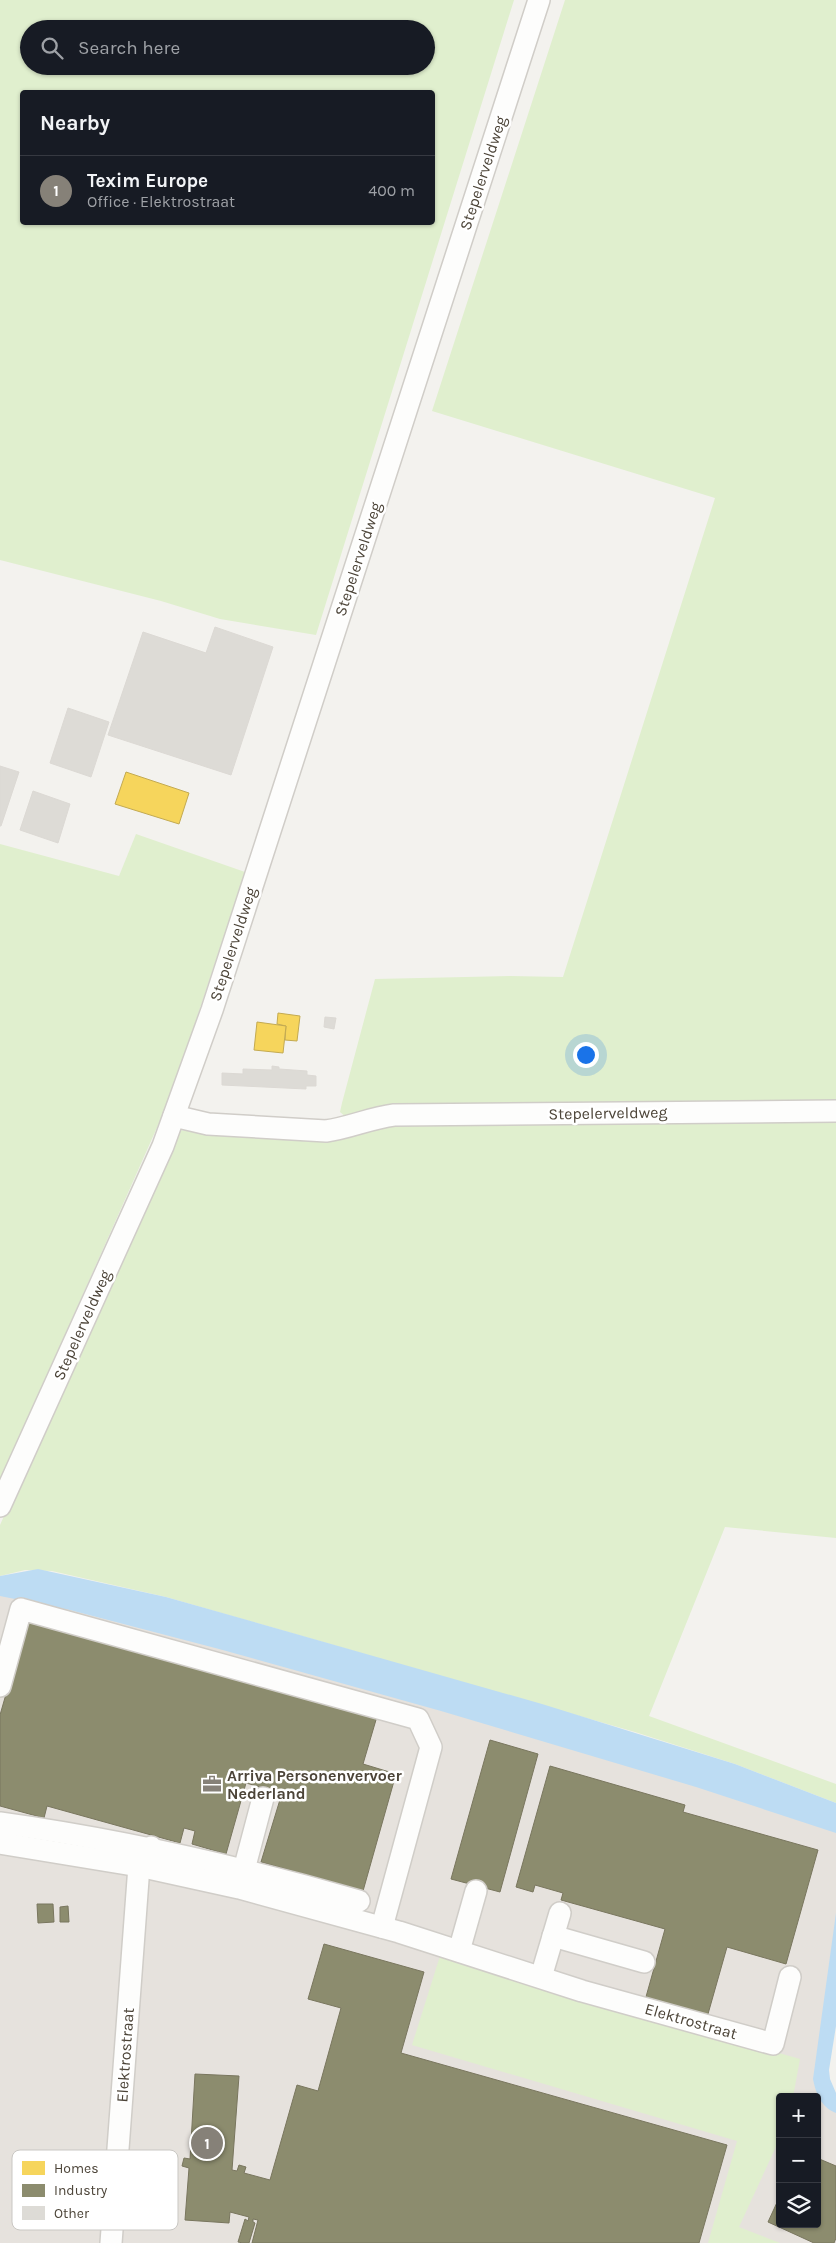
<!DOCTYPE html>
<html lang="en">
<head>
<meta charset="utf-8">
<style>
  :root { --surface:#171b24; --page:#20242c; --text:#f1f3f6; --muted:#9ea1a6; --line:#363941; --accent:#868178 }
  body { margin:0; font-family:Karla,sans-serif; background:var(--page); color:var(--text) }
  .controls { position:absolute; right:15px; bottom:15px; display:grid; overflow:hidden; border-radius:5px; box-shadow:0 1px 4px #0004 }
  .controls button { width:45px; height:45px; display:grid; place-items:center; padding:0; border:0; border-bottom:1px solid var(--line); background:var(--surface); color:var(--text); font:25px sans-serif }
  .you { position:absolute; left:585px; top:1054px; width:18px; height:18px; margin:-12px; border:4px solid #fff; border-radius:50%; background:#1a73e8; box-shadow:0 0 0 8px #1a73e833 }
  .badge { display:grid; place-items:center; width:32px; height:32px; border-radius:50%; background:var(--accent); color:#fff; font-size:16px; font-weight:700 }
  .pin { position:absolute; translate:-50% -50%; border:2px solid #fff; box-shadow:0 1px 5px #0006 }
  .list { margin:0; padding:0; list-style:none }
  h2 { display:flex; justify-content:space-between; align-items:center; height:65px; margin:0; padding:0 20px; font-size:21px }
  h2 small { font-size:16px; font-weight:400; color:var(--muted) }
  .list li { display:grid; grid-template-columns:32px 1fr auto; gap:15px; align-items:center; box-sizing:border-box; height:70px; padding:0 20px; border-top:1px solid var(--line) }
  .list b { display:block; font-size:19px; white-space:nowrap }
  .list p { margin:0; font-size:16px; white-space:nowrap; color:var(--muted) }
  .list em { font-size:16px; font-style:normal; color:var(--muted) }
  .icon { flex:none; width:28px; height:28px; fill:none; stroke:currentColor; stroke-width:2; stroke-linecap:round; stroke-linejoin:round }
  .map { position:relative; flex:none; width:836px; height:2243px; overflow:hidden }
  .search { position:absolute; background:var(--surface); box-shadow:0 1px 4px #0004; left:20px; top:20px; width:415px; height:55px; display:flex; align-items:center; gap:12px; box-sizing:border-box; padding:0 18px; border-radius:28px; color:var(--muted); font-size:19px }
  .panel { position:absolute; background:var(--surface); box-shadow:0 1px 4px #0004; left:20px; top:90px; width:415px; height:135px; border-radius:5px }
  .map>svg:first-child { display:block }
  .industrial { fill:#e6e2dd; fill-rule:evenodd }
  .green { fill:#e0efce; fill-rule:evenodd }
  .water { fill:#bddcf3 }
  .homes { fill:#f6d55c; stroke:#c3aa51 }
  .industry { fill:#8c8c6e; stroke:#79765e }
  .building { fill:#dddbd6; stroke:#dcd9d4 }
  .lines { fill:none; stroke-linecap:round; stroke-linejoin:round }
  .minor-casing { stroke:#d0cdc8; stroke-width:24 }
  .minor { stroke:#fdfdfc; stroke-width:21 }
  .labels { text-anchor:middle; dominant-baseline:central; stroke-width:5; stroke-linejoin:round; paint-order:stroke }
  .street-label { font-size:16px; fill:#4c4438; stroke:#fff }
  .poi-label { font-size:16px; font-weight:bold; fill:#4c4438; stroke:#fff; text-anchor:start }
  .key { fill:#fff; stroke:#c9c7c3; stroke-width:1 }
  .key-label { font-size:14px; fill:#4c4438 }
</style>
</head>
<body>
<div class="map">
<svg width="836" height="2243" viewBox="0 0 836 2243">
  <rect width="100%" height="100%" fill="#f3f2ee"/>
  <path class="industrial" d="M0 1587 147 1607 836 1822V1962L820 2071 836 2103V2243H0ZM780 2097H817V2224H780Z"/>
  <g class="green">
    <path d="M0 0H514L316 635 220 619 161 601 0 560ZM29 29H426V66H29ZM22 92H432V222H22Z"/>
    <polygon points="565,0 836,0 836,1104 347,1118 340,1112 342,1103 375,979 510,976 563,977 715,498 432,411"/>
    <polygon points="136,834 245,872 171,1096 0,1481 0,844 119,876"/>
    <polygon points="836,1117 836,1538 725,1527 649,1716 836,1784 836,1803 735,1764 635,1732 166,1597 52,1571 25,1570 0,1576 0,1525 176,1130 310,1138 380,1124"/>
    <polygon points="440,1956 800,2059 793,2097 780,2097 780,2138 739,2227 780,2243 708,2243 737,2141 412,2045"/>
  </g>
  <g class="water">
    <polygon points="38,1569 166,1597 542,1704 735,1764 836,1803 836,1833 696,1787 441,1711 219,1649 70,1610 0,1596 0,1576"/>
    <path d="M836 1913V2026L829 2070 830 2079 836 2093V2113C821 2107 816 2094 813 2079Z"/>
  </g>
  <g class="homes">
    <polygon points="126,772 189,793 179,824 115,804"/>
    <polygon points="278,1013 300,1016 297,1041 285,1040 286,1026 277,1024"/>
    <polygon points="257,1022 286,1026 283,1053 254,1050"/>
  </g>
  <g class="industry">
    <polygon points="27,1621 142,1654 144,1647 378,1713 363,1764 396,1774 363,1891 261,1862 282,1793 246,1783 226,1854 192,1844 195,1831 184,1828 180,1843 47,1806 44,1818 0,1806 0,1715"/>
    <polygon points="490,1740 538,1754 500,1892 451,1879"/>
    <polygon points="550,1766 685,1805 683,1812 818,1850 786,1964 727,1947 706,2021 644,2004 665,1929 561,1900 563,1893 535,1885 533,1892 516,1887"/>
    <polygon points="37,1904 53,1904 54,1922 38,1923"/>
    <polygon points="68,1906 69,1922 60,1922 60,1907"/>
    <polygon points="324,1944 424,1972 401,2053 727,2145 699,2243 252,2243 258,2220 253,2219 253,2222 255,2223 249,2243 243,2243 238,2242 245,2219 248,2221 249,2217 230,2212 229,2223 185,2220 189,2168 182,2166 184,2158 190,2159 195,2074 239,2076 232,2170 237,2171 239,2165 246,2167 244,2173 270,2180 297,2085 318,2091 341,2008 308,1999"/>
    <polygon points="817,2158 836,2166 836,2238 834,2243 814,2243 768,2222 780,2196 780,2224 817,2224"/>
  </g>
  <g class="building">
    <polygon points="215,627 273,647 231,775 108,735 143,632 206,653"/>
    <polygon points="68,708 109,722 91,777 50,763"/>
    <polygon points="0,766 19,772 1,826 0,826"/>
    <polygon points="33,791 70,804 58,843 20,830"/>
    <polygon points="325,1017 336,1018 334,1029 324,1027"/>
    <polygon points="272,1066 279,1067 279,1069 307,1071 307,1075 316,1076 316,1086 306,1086 306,1089 222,1085 222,1073 243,1074 243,1069 272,1070"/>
  </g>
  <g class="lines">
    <g class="minor-casing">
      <g id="minor">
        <path d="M174 1116 208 1124 326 1131C349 1128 370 1118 394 1115L836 1111"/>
        <polyline points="0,1506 163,1146 212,1010 539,0"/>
        <polyline points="0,1686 21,1609 418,1719 431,1747 382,1927"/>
        <path d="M0 1823C122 1840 241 1867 359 1901"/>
        <polyline points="0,1843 139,1866 239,1888 399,1932 582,1991 773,2044 790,1977"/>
        <polyline points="241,1881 263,1798"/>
        <polyline points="553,1936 644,1962"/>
        <polyline points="459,1951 476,1891"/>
        <polyline points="541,1977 560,1913"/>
        <polyline points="111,2243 139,1866 151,1847"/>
      </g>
    </g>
    <use href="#minor" class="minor"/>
  </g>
  <defs>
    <g id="office-bare" transform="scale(1.5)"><path d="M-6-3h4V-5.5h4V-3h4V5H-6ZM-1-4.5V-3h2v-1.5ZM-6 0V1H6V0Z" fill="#868178" stroke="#fff" stroke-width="2.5" paint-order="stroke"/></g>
  </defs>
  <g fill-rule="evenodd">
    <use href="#office-bare" x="212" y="1784"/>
  </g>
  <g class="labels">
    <g class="street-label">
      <text transform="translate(483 173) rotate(-72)">Stepelerveldweg</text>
      <text transform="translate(358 559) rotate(-72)">Stepelerveldweg</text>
      <text transform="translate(233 944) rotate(-72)">Stepelerveldweg</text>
      <text transform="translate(608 1113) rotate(-1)">Stepelerveldweg</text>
      <text transform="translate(82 1325) rotate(-66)">Stepelerveldweg</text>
      <text transform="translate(691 2021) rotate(16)">Elektrostraat</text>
      <text transform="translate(125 2055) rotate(-86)">Elektrostraat</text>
    </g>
    <g class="poi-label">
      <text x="227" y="1775">Arriva Personenvervoer<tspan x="227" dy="18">Nederland</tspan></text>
    </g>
  </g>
  <rect x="12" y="2150" width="166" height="80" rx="8" class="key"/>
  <rect x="22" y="2161" width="23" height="14" fill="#f6d55c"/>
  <rect x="22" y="2184" width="23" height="13" fill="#8c8c6e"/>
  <rect x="22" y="2206" width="23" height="14" fill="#dddbd6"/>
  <g class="key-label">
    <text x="54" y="2173">Homes</text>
    <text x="54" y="2195">Industry</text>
    <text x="54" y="2218">Other</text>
  </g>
</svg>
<div class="controls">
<button>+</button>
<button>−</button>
<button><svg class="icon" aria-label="layers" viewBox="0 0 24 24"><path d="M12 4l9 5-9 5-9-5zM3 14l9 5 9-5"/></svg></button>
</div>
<div class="you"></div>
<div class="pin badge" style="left:207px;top:2143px">1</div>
<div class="search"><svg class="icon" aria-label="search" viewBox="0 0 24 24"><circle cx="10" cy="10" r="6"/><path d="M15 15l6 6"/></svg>Search here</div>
<section class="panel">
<h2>Nearby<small></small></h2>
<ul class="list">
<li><span class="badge">1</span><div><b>Texim Europe</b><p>Office · Elektrostraat</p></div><em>400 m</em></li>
</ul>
</section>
</div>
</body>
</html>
